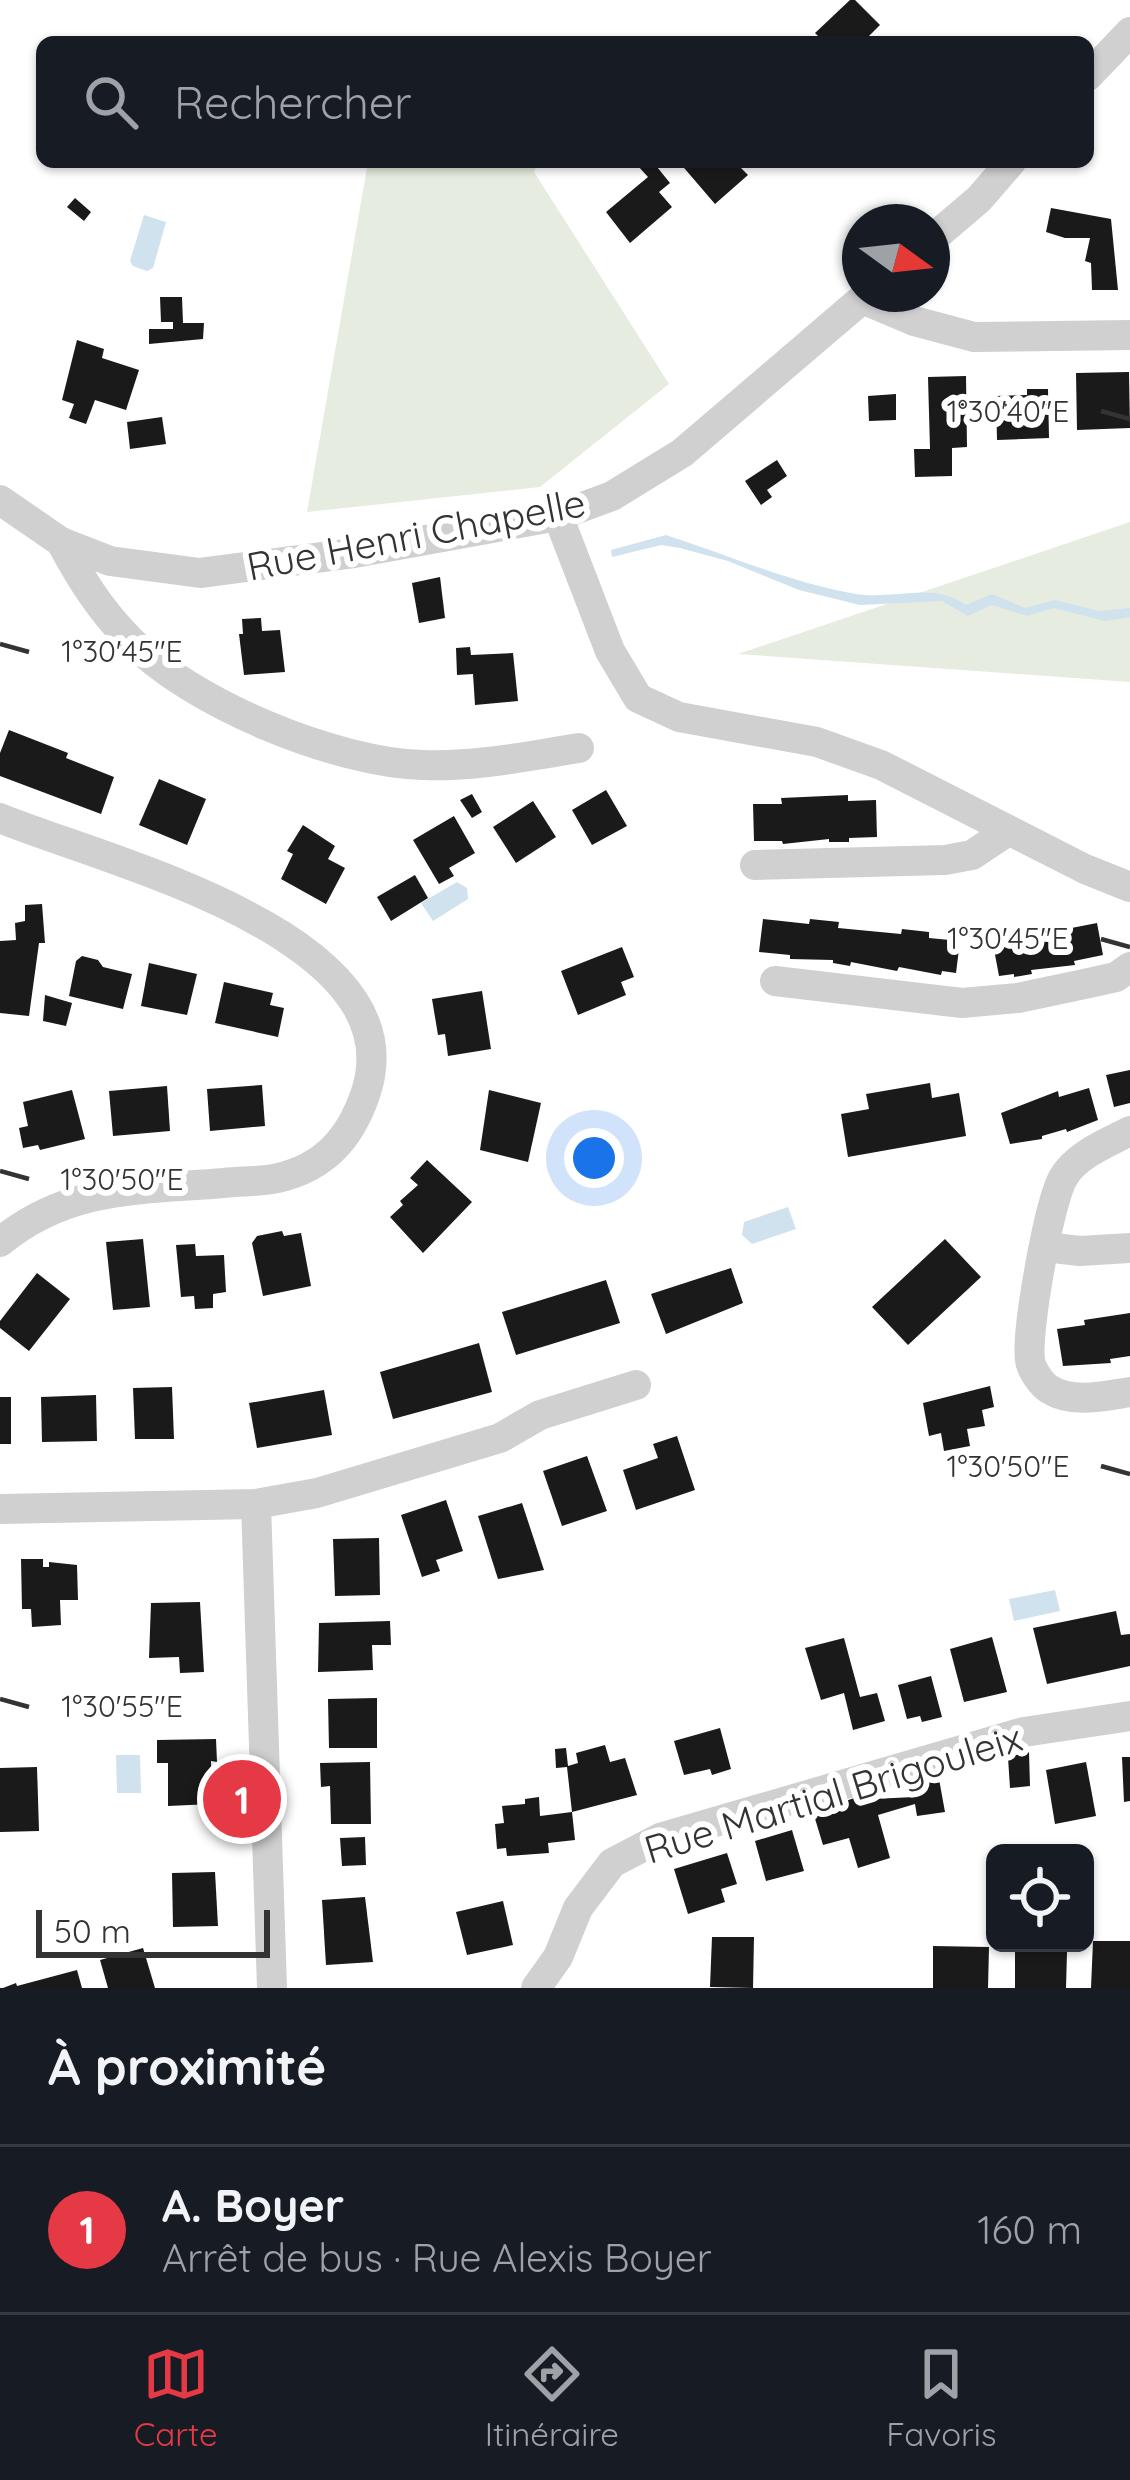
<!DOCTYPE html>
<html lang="fr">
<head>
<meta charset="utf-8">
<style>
  :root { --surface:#171b24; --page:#20242c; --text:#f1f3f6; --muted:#9ea1a6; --line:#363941; --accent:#e63946 }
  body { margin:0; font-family:Quicksand,sans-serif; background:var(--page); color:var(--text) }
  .controls { position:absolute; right:36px; bottom:36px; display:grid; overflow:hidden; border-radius:18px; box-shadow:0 3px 9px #0004 }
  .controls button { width:108px; height:108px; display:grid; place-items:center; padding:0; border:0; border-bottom:3px solid var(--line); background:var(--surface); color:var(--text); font:60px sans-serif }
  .compass { position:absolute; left:842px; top:204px; width:108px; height:108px; border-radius:50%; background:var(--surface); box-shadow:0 3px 9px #0004; rotate:105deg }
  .scale { position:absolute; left:36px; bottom:30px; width:234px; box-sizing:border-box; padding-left:12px; border:6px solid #333; border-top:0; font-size:33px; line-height:42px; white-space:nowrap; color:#333; -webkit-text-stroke:9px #fff; paint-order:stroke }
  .you { position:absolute; left:594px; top:1158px; width:42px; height:42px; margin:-30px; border:9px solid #fff; border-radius:50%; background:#1a73e8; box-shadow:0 0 0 18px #1a73e833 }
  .badge { display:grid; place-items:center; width:78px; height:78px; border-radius:50%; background:var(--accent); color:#fff; font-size:39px; font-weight:700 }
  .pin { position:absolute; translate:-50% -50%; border:6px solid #fff; box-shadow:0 3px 12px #0006 }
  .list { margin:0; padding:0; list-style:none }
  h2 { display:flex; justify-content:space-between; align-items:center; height:156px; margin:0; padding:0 48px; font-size:51px }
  h2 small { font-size:39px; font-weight:400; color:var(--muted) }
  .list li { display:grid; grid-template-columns:78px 1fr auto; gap:36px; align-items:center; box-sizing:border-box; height:168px; padding:0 48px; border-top:3px solid var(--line) }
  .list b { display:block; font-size:45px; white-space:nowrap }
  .list p { margin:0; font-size:39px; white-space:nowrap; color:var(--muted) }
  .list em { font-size:39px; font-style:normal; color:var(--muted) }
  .icon { flex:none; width:66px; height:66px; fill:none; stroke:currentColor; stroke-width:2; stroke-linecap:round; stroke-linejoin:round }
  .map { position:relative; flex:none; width:1130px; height:1988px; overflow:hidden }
  .search { position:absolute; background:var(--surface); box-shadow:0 3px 9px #0004; left:36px; right:36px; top:36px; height:132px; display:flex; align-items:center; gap:30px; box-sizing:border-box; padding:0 42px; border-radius:18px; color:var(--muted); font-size:45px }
  .sheet { height:324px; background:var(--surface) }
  nav { display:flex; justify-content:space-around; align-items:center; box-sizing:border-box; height:168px; border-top:3px solid var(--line); background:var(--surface); font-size:33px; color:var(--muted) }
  nav a { display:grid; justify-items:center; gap:6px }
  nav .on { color:var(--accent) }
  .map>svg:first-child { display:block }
  .green { fill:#e6ecdf }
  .water { fill:#cfe2ee }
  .building { fill:#1a1a1a }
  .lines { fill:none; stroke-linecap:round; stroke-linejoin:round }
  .street { stroke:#d0d0d0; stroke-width:30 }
  .ticks { fill:none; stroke:#333; stroke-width:4.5 }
  .labels { text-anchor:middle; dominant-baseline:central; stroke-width:12; stroke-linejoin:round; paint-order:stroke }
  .street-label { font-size:39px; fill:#333; stroke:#fff }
  .ticks-label { font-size:30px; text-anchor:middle; fill:#333; stroke:#fff; stroke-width:12; stroke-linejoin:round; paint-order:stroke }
</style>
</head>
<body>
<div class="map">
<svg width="1130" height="1988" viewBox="0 0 1130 1988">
  <rect width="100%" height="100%" fill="#fff"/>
  <g class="green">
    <polygon points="368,162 538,162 534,172 669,384 540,487 307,512"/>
    <polygon points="1130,522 1130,682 738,654"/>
  </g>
  <g class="water">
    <polygon points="144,215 166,222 153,268 147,271 133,266 130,261"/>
    <path d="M666 535C728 555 791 583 856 594 896 600 932 581 966 605L992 594 1025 608 1055 600 1099 611 1130 608V617L1105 621 1054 608 1027 616 992 605 968 616 942 601 860 605 799 590 728 561 680 548 661 545 612 557 611 550Z"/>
    <polygon points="457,882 467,888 468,899 433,921 421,903"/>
    <polygon points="788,1207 796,1229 752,1244 742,1235 744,1222"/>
    <polygon points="1055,1590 1060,1611 1014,1621 1009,1599"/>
    <polygon points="116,1755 140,1755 141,1793 117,1793"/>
  </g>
  <g class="building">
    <polygon points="850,0 855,0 880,25 863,42 824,42 815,33"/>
    <polygon points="643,162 653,162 670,183 659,192 672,207 630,243 606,212 648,177 638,166"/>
    <polygon points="679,162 746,162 740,167 748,175 715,204"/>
    <polygon points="75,198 91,212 84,221 67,207"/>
    <polygon points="1051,208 1111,219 1118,290 1092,290 1091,263 1085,261 1090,238 1065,238 1046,232"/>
    <polygon points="160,297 182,297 183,323 204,323 203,339 149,344 149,329 173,329 173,322 161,322"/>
    <polygon points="77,340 104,349 102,358 139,370 126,410 95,400 86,424 69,418 74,404 62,400"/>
    <polygon points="1129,372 1130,428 1077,430 1076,373"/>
    <polygon points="966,376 967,447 952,448 952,476 915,477 914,449 930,449 928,377"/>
    <polygon points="1027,389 1048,389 1049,438 997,440 996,396 1027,395"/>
    <polygon points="896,394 896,420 869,421 868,396"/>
    <polygon points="162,417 166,444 130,449 127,422"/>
    <polygon points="777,460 787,476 767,490 772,497 761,505 745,481"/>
    <polygon points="440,577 445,618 419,623 412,583"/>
    <polygon points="261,618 262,631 280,630 285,672 244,675 239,634 243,634 242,619"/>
    <polygon points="470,647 471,655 513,653 518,701 475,705 473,674 457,675 456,648"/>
    <polygon points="9,730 68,753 66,758 114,777 101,814 0,776 0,753"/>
    <polygon points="159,779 206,799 187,845 139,825"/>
    <polygon points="606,790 627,826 592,845 572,810"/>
    <polygon points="472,794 482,812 472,818 460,800"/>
    <polygon points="848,795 848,801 876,800 877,837 849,838 849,842 829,842 829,839 783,844 782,841 754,841 753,804 782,804 781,798"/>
    <polygon points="533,801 556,837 516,863 493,827"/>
    <polygon points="454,816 475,853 449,868 454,876 439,884 413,840"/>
    <polygon points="303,825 335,846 328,859 345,868 326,904 281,879 293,854 287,851"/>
    <polygon points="415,875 428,898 391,921 377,897"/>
    <polygon points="42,904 45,943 39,943 29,1016 0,1013 0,941 16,940 15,923 25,921 25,905"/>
    <polygon points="763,919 809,924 810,919 839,922 838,928 901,934 902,929 929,932 929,938 960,941 956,973 942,971 941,975 899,967 897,971 851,962 850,966 833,963 833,960 790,959 790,955 759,952"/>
    <polygon points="1097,923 1103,955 1074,961 1075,965 1031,970 1032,974 1014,977 1014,974 999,976 993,944 1024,938 1022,933 1050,927 1051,932"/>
    <polygon points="622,947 634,977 621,982 626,995 578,1015 561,971"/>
    <polygon points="82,956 98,960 103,967 132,974 123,1009 69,996 76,961"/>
    <polygon points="149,963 197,974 187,1015 141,1006"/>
    <polygon points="224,982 273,993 270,1005 284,1008 278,1037 215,1023"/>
    <polygon points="482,991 491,1049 448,1056 445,1034 438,1035 432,999"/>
    <polygon points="45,995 72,1003 66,1026 43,1021"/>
    <polygon points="1130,1070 1130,1103 1114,1107 1106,1075"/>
    <polygon points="930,1083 932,1098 959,1093 966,1136 848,1157 841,1114 869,1109 866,1094"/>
    <polygon points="262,1085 265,1126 210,1131 207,1089"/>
    <polygon points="167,1086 170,1131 113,1136 109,1091"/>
    <polygon points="1089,1088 1098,1120 1067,1132 1066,1129 1042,1136 1042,1139 1010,1144 1001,1113 1058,1091 1059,1097"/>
    <polygon points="72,1090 85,1139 40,1150 38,1145 23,1148 19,1128 28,1126 23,1102"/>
    <polygon points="489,1090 541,1103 528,1162 480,1150"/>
    <polygon points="427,1160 472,1202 423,1253 390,1217 403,1205 400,1201 418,1185 410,1178"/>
    <polygon points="282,1231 284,1236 301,1233 311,1286 263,1296 252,1243 257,1236"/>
    <polygon points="143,1239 150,1307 113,1310 106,1242"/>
    <polygon points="945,1239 981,1277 908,1345 872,1307"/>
    <polygon points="195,1244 196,1256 224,1255 226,1292 213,1294 213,1308 195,1309 194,1296 181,1297 176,1245"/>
    <polygon points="731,1268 743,1303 666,1334 651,1294"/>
    <polygon points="37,1273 70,1299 29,1351 0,1328 0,1321"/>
    <polygon points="606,1280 620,1323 516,1355 502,1312"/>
    <polygon points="1130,1313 1130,1356 1110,1359 1111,1363 1063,1366 1057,1329 1085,1325 1084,1320"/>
    <polygon points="479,1343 492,1392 393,1419 380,1372"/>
    <polygon points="990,1386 994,1407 982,1410 985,1426 967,1429 970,1446 944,1451 941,1433 929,1436 923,1403"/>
    <polygon points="172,1387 174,1439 135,1439 133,1388"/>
    <polygon points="324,1390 332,1435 257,1448 249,1403"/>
    <polygon points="96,1395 97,1441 42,1442 41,1397"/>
    <rect x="0" y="1397" width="11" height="47"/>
    <polygon points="677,1436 695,1490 636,1510 623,1470 658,1458 653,1444"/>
    <polygon points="587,1456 607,1511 562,1526 543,1471"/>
    <polygon points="446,1500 463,1551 436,1560 440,1571 422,1577 401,1515"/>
    <polygon points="522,1503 544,1570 498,1579 478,1516"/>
    <polygon points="379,1538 380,1595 335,1596 333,1539"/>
    <polygon points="21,1559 43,1559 43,1567 49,1567 49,1562 77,1565 78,1600 60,1600 61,1625 32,1627 31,1609 22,1609"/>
    <polygon points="200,1602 204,1672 180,1673 179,1657 149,1658 151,1603"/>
    <polygon points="1116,1611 1121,1635 1130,1634 1130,1666 1047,1684 1033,1628"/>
    <polygon points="390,1621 391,1645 372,1645 373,1670 318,1672 319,1623"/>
    <polygon points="992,1637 1007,1692 964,1702 950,1649"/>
    <polygon points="844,1638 860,1697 877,1693 885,1721 853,1730 844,1693 821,1700 805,1648"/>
    <polygon points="931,1676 942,1717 922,1722 920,1716 907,1719 898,1685"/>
    <polygon points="377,1698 377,1748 329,1748 328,1699"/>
    <polygon points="720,1728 731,1769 712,1775 710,1769 684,1775 674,1741"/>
    <polygon points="216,1739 217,1762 211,1761 212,1804 168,1806 168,1763 157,1763 157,1740"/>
    <polygon points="605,1745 610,1762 625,1758 637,1795 572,1812 575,1840 548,1843 549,1853 507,1856 506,1848 497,1849 495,1824 504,1823 502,1806 525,1804 525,1799 539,1797 540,1816 572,1812 567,1767 556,1768 555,1749 566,1748 568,1766 578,1763 576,1753"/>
    <polygon points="1029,1752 1030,1786 1010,1788 1008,1757"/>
    <polygon points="1122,1757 1130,1757 1130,1801 1124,1802"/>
    <polygon points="370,1762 371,1824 331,1824 330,1786 321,1787 320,1763"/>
    <polygon points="1086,1762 1096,1816 1055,1824 1046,1770"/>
    <polygon points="37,1767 39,1831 0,1832 0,1768"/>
    <polygon points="939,1779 945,1812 917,1816 915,1804 878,1815 890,1858 858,1868 849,1838 823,1845 813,1812 872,1792 873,1799 914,1797 913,1783"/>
    <polygon points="792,1830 804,1871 766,1881 755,1841"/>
    <polygon points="365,1837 366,1865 342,1866 340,1838"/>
    <polygon points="727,1853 737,1884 721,1889 725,1902 688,1914 674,1869"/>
    <polygon points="215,1872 218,1926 173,1927 172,1873"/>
    <polygon points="365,1897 373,1962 326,1965 322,1900"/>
    <polygon points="503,1901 513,1945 467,1955 456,1912"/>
    <polygon points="712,1937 754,1937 753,1988 710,1987"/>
    <polygon points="1093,1941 1130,1941 1130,1988 1091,1988"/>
    <polygon points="933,1946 989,1947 988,1988 933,1988"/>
    <polygon points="143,1948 155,1988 108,1988 100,1960"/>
    <polygon points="1015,1951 1067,1952 1066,1988 1015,1988"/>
    <polygon points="77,1970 82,1988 3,1988 16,1983 17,1986"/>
  </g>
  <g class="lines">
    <g class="street">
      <polyline points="1088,76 1130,32"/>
      <polyline points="932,239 979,199 1011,162"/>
      <polyline points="862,299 914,321 974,337 1130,335"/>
      <polyline points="0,500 61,542 110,561 200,573 354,553 558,516 612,496 682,453 868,294"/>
      <polyline points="558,516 610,651 638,698 679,717 817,742 881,765 1085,869 1130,887"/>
      <path d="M61 542C81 579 100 610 130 640 190 703 336 763 423 765 476 767 528 756 579 748"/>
      <path d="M0 818C100 860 421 935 365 1095 350 1138 325 1167 278 1178 261 1182 241 1181 224 1183 139 1190 68 1186 0 1242"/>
      <polyline points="755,865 945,860 972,855 1008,831"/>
      <polyline points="775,981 962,1003 1018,998 1089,983 1116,977 1130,967"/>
      <path d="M1130 1131C1107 1143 1076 1155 1063 1178 1049 1203 1026 1331 1030 1360 1031 1369 1041 1384 1049 1389 1072 1404 1104 1396 1130 1392"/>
      <polyline points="1045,1247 1080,1251 1130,1248"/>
      <polyline points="256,1504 272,1988"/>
      <polyline points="0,1509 256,1504 317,1493 500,1438 540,1415 636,1385"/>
      <polyline points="536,1988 558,1957 578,1908 612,1863 660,1838 1024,1732 1130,1716"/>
    </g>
  </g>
  <path class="ticks" d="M1101 411 1130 419M0 644 29 652M1101 939 1130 947M0 1171 29 1179M1101 1466 1130 1474M0 1699 29 1707"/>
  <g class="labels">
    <g class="street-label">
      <text transform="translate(416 534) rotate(-11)">Rue Henri Chapelle</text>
      <text transform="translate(833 1793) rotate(-17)">Rue Martial Brigouleix</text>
    </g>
  </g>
  <g class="ticks-label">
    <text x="1008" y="422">1°30'40"E</text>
    <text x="122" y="662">1°30'45"E</text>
    <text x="1008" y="949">1°30'45"E</text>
    <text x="122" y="1190">1°30'50"E</text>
    <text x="1008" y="1477">1°30'50"E</text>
    <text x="122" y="1717">1°30'55"E</text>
  </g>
</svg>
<div class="controls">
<button><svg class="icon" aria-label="locate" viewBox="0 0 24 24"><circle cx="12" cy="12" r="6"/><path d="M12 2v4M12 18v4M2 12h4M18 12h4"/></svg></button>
</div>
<svg class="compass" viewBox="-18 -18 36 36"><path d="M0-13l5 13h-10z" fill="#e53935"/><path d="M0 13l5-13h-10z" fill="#9ea1a6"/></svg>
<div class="scale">50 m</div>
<div class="you"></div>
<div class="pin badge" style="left:242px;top:1799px">1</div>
<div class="search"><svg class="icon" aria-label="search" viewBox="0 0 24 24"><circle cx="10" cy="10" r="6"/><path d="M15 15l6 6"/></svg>Rechercher</div>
</div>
<section class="sheet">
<h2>À proximité<small></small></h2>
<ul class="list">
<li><span class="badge">1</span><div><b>A. Boyer</b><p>Arrêt de bus · Rue Alexis Boyer</p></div><em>160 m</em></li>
</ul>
</section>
<nav>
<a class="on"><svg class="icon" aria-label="map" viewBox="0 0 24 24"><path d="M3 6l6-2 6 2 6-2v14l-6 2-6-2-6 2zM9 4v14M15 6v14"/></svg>Carte</a>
<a><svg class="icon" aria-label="directions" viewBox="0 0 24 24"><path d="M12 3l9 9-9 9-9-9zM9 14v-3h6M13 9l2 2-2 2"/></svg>Itinéraire</a>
<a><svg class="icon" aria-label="saved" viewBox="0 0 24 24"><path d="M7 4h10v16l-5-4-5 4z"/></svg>Favoris</a>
</nav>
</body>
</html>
